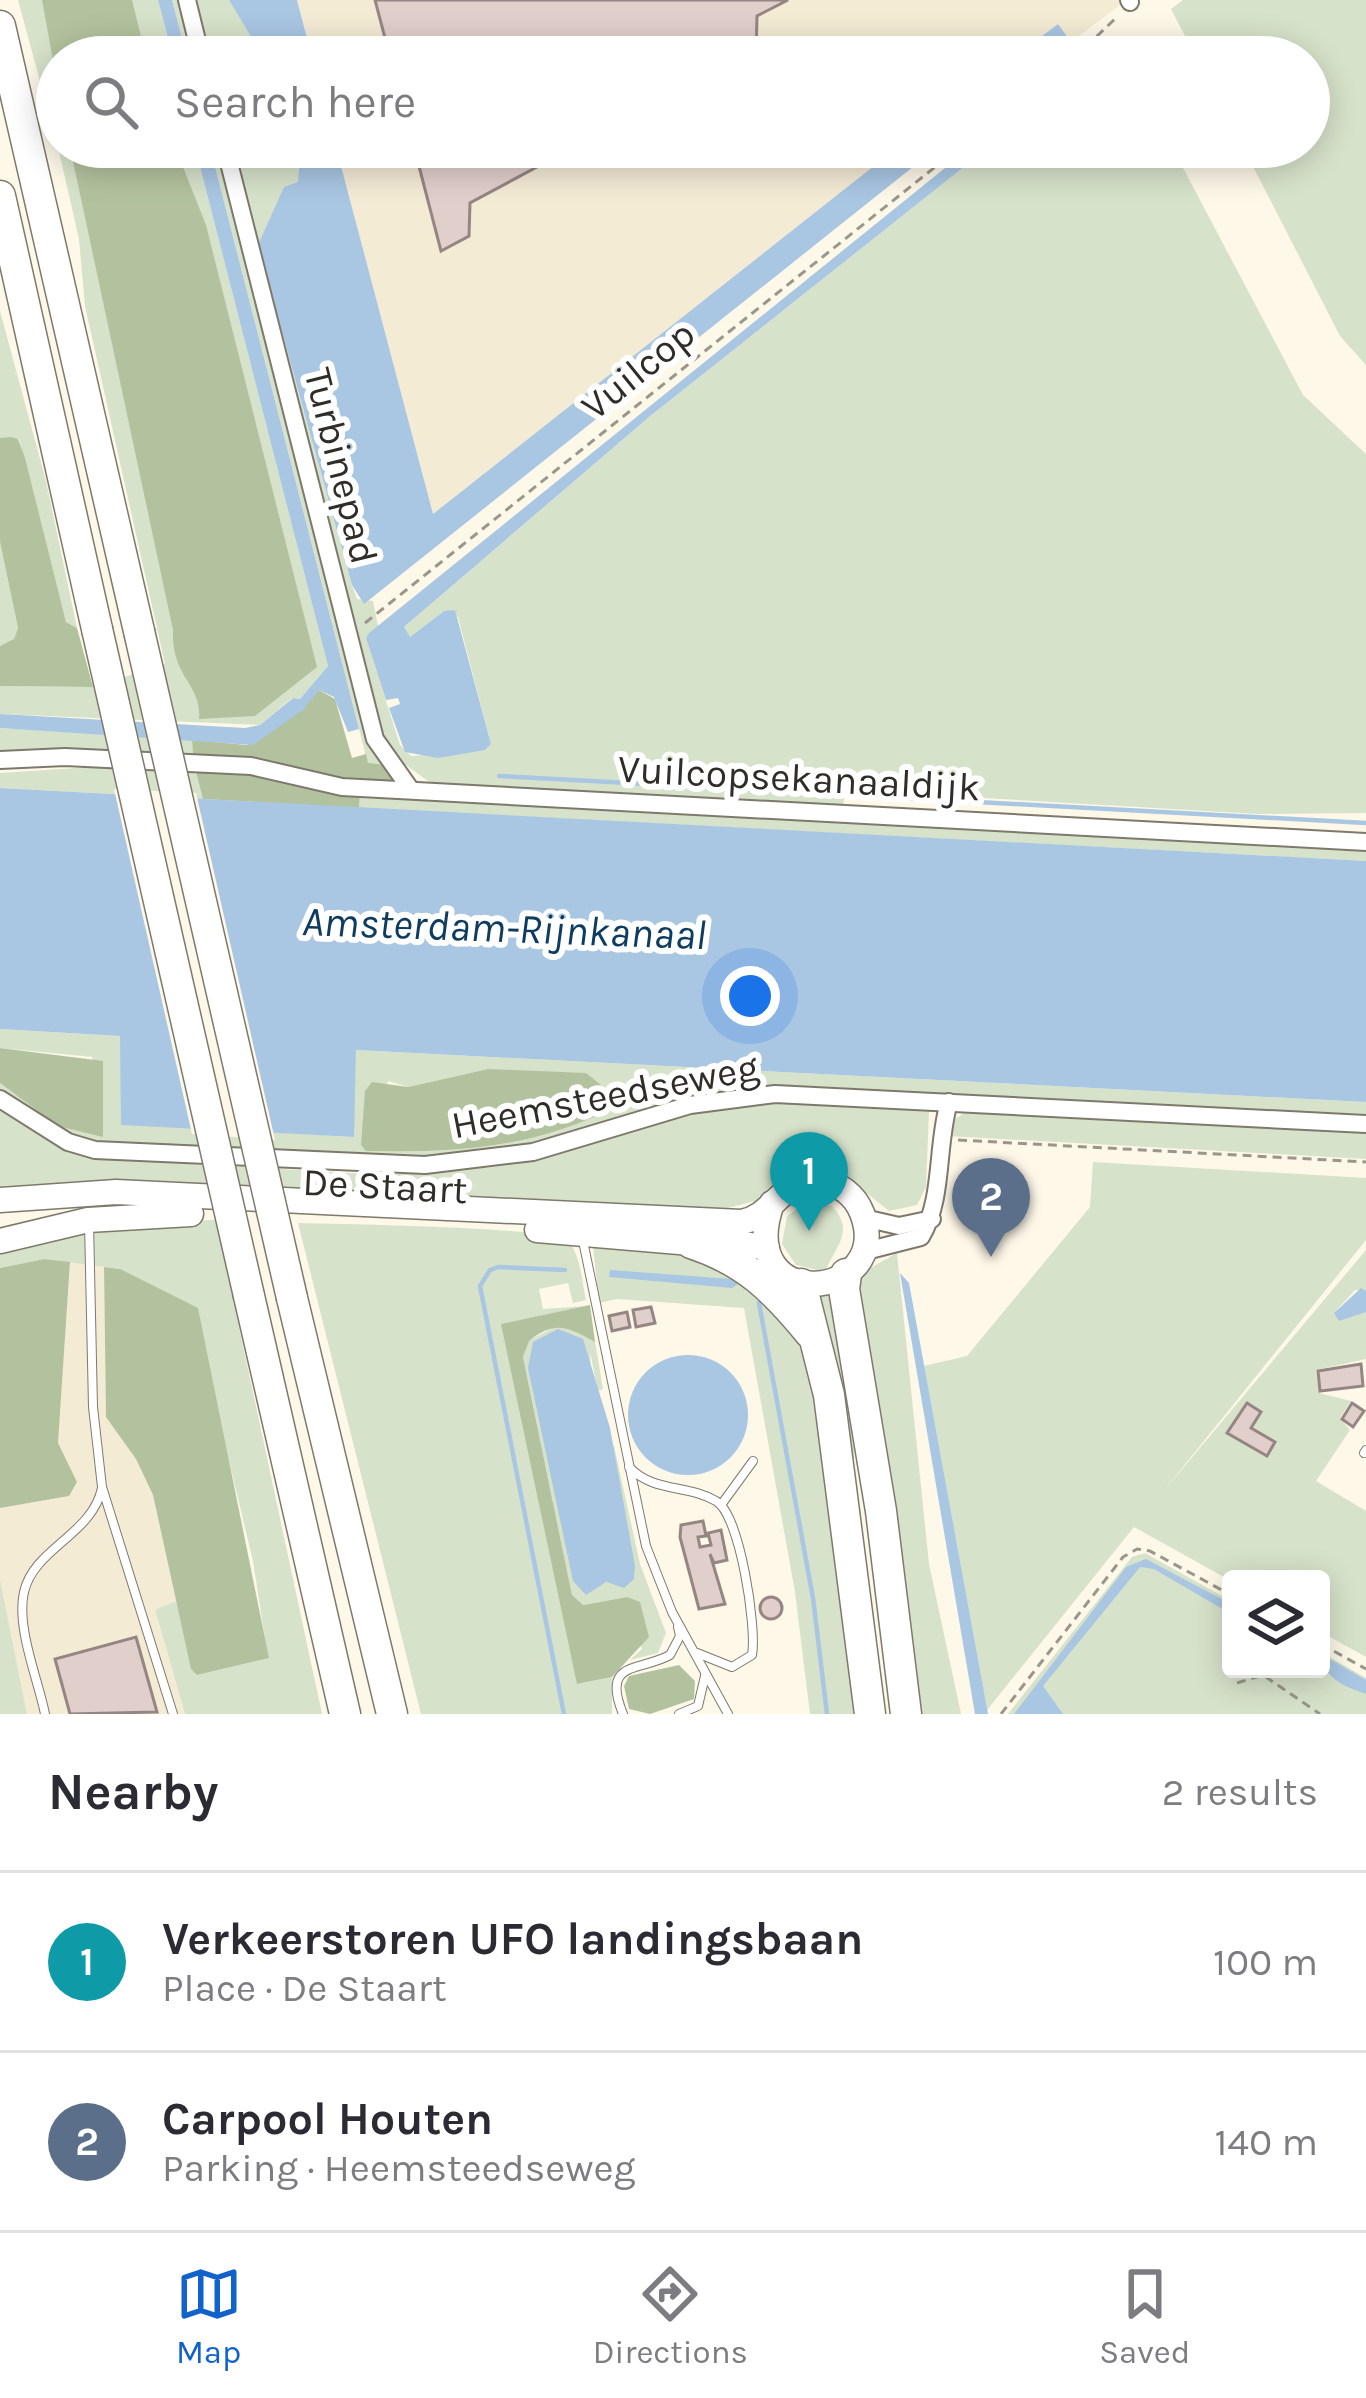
<!DOCTYPE html>
<html lang="en">
<head>
<meta charset="utf-8">
<style>
  :root { --surface:#fff; --page:#f7f7f7; --text:#2b2b33; --muted:#7c7c81; --line:#e1e1e2; --accent:#1262cc }
  body { margin:0; font-family:Karla,sans-serif; background:var(--page); color:var(--text) }
  .controls { position:absolute; right:36px; bottom:36px; display:grid; overflow:hidden; border-radius:12px; box-shadow:0 6px 30px #0003 }
  .controls button { width:108px; height:108px; display:grid; place-items:center; padding:0; border:0; border-bottom:3px solid var(--line); background:var(--surface); color:var(--text); font:60px sans-serif }
  .you { position:absolute; left:750px; top:996px; width:42px; height:42px; margin:-30px; border:9px solid #fff; border-radius:50%; background:#1a73e8; box-shadow:0 0 0 18px #1a73e833 }
  .badge { display:grid; place-items:center; width:78px; height:78px; border-radius:50%; background:var(--accent); color:#fff; font-size:39px; font-weight:700 }
  .pin { position:absolute; translate:-50% -99px; filter:drop-shadow(0 3px 6px #0008) }
  .pin::after { content:''; position:absolute; top:63px; width:42px; height:36px; background:inherit; clip-path:polygon(0 0,100% 0,50% 100%) }
  .list { margin:0; padding:0; list-style:none }
  h2 { display:flex; justify-content:space-between; align-items:center; height:156px; margin:0; padding:0 48px; font-size:51px }
  h2 small { font-size:39px; font-weight:400; color:var(--muted) }
  .list li { display:grid; grid-template-columns:78px 1fr auto; gap:36px; align-items:center; box-sizing:border-box; height:180px; padding:0 48px; border-top:3px solid var(--line) }
  .list b { display:block; font-size:45px; white-space:nowrap }
  .list p { margin:0; font-size:39px; white-space:nowrap; color:var(--muted) }
  .list em { font-size:39px; font-style:normal; color:var(--muted) }
  .icon { flex:none; width:66px; height:66px; fill:none; stroke:currentColor; stroke-width:2; stroke-linecap:round; stroke-linejoin:round }
  .map { position:relative; flex:none; width:1366px; height:1714px; overflow:hidden }
  .search { position:absolute; background:var(--surface); box-shadow:0 6px 30px #0003; left:36px; right:36px; top:36px; height:132px; display:flex; align-items:center; gap:30px; box-sizing:border-box; padding:0 42px; border-radius:66px; color:var(--muted); font-size:45px }
  .sheet { height:516px; background:var(--surface) }
  nav { display:flex; justify-content:space-around; align-items:center; box-sizing:border-box; height:168px; border-top:3px solid var(--line); background:var(--surface); font-size:33px; color:var(--muted) }
  nav a { display:grid; justify-items:center; gap:6px }
  nav .on { color:var(--accent) }
  .map>svg:first-child { display:block }
  .built { fill:#f4ebd5 }
  .green { fill:#d7e2ca; fill-rule:evenodd }
  .forest { fill:#b3c29e }
  .water { fill:#a9c6e3 }
  .pier { fill:#fef8e9 }
  .lines { fill:none; stroke-linecap:round; stroke-linejoin:round }
  .stream { stroke:#a9c6e3; stroke-width:4.5 }
  .building { fill:#e1cfcc; stroke:#968683; stroke-width:3 }
  .service-casing { stroke:#7e796c; stroke-width:10 }
  .minor-casing { stroke:#7e796c; stroke-width:20 }
  .secondary-casing { stroke:#7e796c; stroke-width:27 }
  .motorway-casing { stroke:#7e796c; stroke-width:33 }
  .path { stroke:#9a968b; stroke-width:3; stroke-dasharray:9 6; stroke-linecap:butt }
  .service { stroke:#fff; stroke-width:8 }
  .minor { stroke:#fff; stroke-width:16 }
  .secondary { stroke:#fff; stroke-width:24 }
  .motorway { stroke:#fff; stroke-width:30 }
  .motorway-bridge-casing { stroke:#7e796c; stroke-width:33; stroke-linecap:butt }
  .motorway-bridge { stroke:#fff; stroke-width:30 }
  .labels { text-anchor:middle; dominant-baseline:central; stroke-width:12; stroke-linejoin:round; paint-order:stroke }
  .street-label { font-size:39px; fill:#302d28; stroke:#fff }
  .water-label { font-size:42px; font-style:italic; fill:#0e3c61; stroke:#fff }
</style>
</head>
<body>
<div class="map">
<svg width="1366" height="1714" viewBox="0 0 1366 1714">
  <rect width="100%" height="100%" fill="#fef8e9"/>
  <g class="built">
    <polygon points="297,0 1127,0 1071,42 1058,24 1014,57 312,57"/>
    <polygon points="336,147 898,147 433,514"/>
    <polygon points="70,1262 104,1267 106,1416 136,1459 153,1495 176,1601 155,1611 185,1714 27,1714 0,1579 0,1508 69,1496 58,1443"/>
  </g>
  <g class="green">
    <polygon points="18,0 158,0 173,57 57,57 57,144"/>
    <polygon points="172,0 229,0 263,57 187,57"/>
    <polygon points="1183,0 1366,0 1366,365 1340,336 1243,147 1309,147 1309,57 1196,57 1171,9"/>
    <polygon points="58,147 195,147 328,666 300,699 292,698 260,725 0,714 0,686 93,687 165,664 85,306 79,239"/>
    <path d="M210 147H301C312 179 275 220 258 245L352 585 357 599 373 601 378 626 366 638 400 745 411 756 485 750 491 744 458 617 444 611 410 637 403 628 649 417 989 147H1172L1303 395 1366 454V813L1258 814 845 790 843 807 432 784 395 757 386 765 368 764Z"/>
    <polygon points="0,311 46,481 77,628 66,622 19,439 0,438"/>
    <polygon points="0,542 18,628 14,640 0,646"/>
    <polygon points="0,728 192,740 193,756 0,752"/>
    <polygon points="107,766 196,772 203,799 0,788 0,773"/>
    <polygon points="360,794 1366,847 1366,861 359,808"/>
    <path d="M0 1029 120 1036 196 1128 353 1137 356 1050 1366 1102V1116L773 1088 661 1105 556 1139 437 1159 99 1147 39 1120 0 1091V1083L59 1126 93 1057 0 1048ZM488 1069 518 1073 599 1115C522 1149 450 1153 366 1151L388 1081 408 1087Z"/>
    <polygon points="809,1101 929,1110 926,1187 917,1205 889,1211 839,1171 805,1166 783,1174 755,1201 716,1211 0,1194 0,1107 52,1142 103,1159 386,1175 494,1167 700,1110"/>
    <polygon points="970,1109 1366,1130 1366,1159 947,1136 955,1119"/>
    <polygon points="1093,1162 1366,1178 1366,1240 1162,1493 1366,1250 1366,1291 1355,1290 1334,1313 1366,1312 1366,1359 1316,1370 1319,1393 1351,1401 1340,1418 1350,1430 1316,1481 1366,1511 1366,1657 1321,1632 1321,1579 1231,1581 1134,1527 987,1710 924,1366 967,1356 1090,1207"/>
    <path d="M808 1201 832 1206C856 1232 835 1246 825 1272L796 1265 782 1244 787 1216Z"/>
    <polygon points="216,1220 322,1714 185,1714 155,1610 176,1601 197,1675 268,1658 253,1561 219,1419 120,1269 44,1259 0,1268 0,1247 101,1223"/>
    <path d="M298 1223C336 1224 547 1227 566 1240 581 1251 582 1284 586 1300L573 1303 568 1283 539 1289 543 1309 587 1306 502 1324 578 1684 612 1677V1714H421Z"/>
    <polygon points="593,1246 688,1251 767,1291 809,1356 862,1714 810,1714 795,1592 744,1308 617,1299 599,1303"/>
    <polygon points="897,1253 929,1564 961,1714 918,1714 857,1292 865,1271"/>
    <polygon points="833,1295 854,1412 854,1480 815,1296"/>
    <polygon points="558,1325 575,1328 595,1342 603,1389 598,1391 590,1352 604,1582 624,1587 635,1574 610,1447 614,1446 640,1564 666,1633 658,1653 630,1660 642,1649 627,1597 582,1605 572,1595 523,1357 528,1341"/>
    <polygon points="1145,1553 1231,1601 1231,1669 1321,1669 1321,1652 1366,1678 1366,1714 1008,1714 1132,1557"/>
    <polygon points="0,1579 27,1714 0,1714"/>
  </g>
  <g class="forest">
    <polygon points="42,0 132,0 146,57 57,57 57,82"/>
    <path d="M70 147H175L206 225 317 667 255 716 199 719C202 683 171 678 173 630Z"/>
    <polygon points="11,437 18,439 25,458 66,622 77,628 93,687 0,686 0,646 14,639 18,628 0,542 0,438"/>
    <polygon points="319,690 335,699 352,758 366,754 368,763 386,765 404,783 325,777 193,756 192,740 247,745"/>
    <polygon points="196,772 259,775 360,794 359,808 203,799"/>
    <polygon points="0,1048 103,1061 103,1137 58,1126 0,1083"/>
    <path d="M488 1069 586 1073 601 1085 599 1115C522 1149 450 1153 366 1151L361 1145 365 1091 372 1082 408 1087Z"/>
    <polygon points="44,1259 70,1262 58,1443 77,1482 69,1496 0,1508 0,1268"/>
    <polygon points="104,1267 120,1269 198,1308 269,1658 197,1675 191,1669 153,1495 136,1459 106,1417"/>
    <path d="M590 1305 595 1342C568 1327 555 1320 529 1341L523 1357 572 1595 583 1605 627 1597 640 1602 649 1637 612 1677 577 1684 501 1324Z"/>
    <polygon points="679,1665 695,1681 694,1699 650,1714 629,1709 624,1686 629,1676"/>
  </g>
  <g class="water">
    <polygon points="158,0 172,0 187,57 173,57"/>
    <polygon points="229,0 297,0 312,57 263,57"/>
    <polygon points="1058,24 1071,42 1052,57 1014,57"/>
    <polygon points="195,147 210,147 359,729 348,732 334,697 319,690 303,710 253,745 0,728 0,714 245,728 260,725 293,698 300,699 328,666"/>
    <polygon points="301,147 336,147 433,514 898,147 938,147 364,604 352,585 258,245 284,187 298,182"/>
    <polygon points="971,147 989,147 649,417 404,627 410,637 444,611 455,610 491,744 485,750 438,758 405,752 389,708 400,704 398,698 386,700 366,638 369,633"/>
    <polygon points="0,788 1366,861 1366,1102 356,1050 354,1137 121,1125 120,1036 0,1029"/>
    <polygon points="610,1270 731,1279 738,1284 732,1288 609,1277"/>
    <polygon points="900,1273 909,1283 988,1714 975,1714"/>
    <polygon points="1361,1288 1366,1291 1366,1312 1339,1321 1334,1313"/>
    <polygon points="558,1329 583,1339 610,1428 635,1566 634,1579 624,1588 606,1582 586,1595 573,1581 528,1368 533,1342"/>
    <circle cx="688" cy="1415" r="60"/>
    <polygon points="1146,1559 1231,1604 1231,1614 1154,1569 1140,1567 1043,1686 1063,1714 1014,1714 1126,1567"/>
    <path d="M1321 1654 1366 1680V1694C1344 1686 1325 1680 1321 1654Z"/>
  </g>
  <polygon class="pier" points="114,789 196,793 275,1140 192,1134"/>
  <g class="lines">
    <g class="stream">
      <polyline points="499,776 1366,823"/>
      <polyline points="759,1303 813,1598 827,1714"/>
      <polyline points="564,1714 480,1286 490,1270 498,1267 565,1270"/>
    </g>
  </g>
  <g class="building">
    <polygon points="375,0 788,0 757,16 756,57 390,57"/>
    <polygon points="414,147 574,147 470,203 469,236 441,251"/>
    <polygon points="651,1307 655,1323 636,1327 633,1310"/>
    <polygon points="627,1312 630,1327 612,1331 609,1316"/>
    <polygon points="1361,1364 1363,1386 1320,1391 1318,1371"/>
    <polygon points="1247,1403 1261,1412 1251,1428 1275,1442 1267,1456 1227,1433"/>
    <polygon points="1352,1403 1364,1411 1353,1427 1342,1419"/>
    <polygon points="703,1521 706,1536 698,1537 700,1547 711,1545 708,1533 721,1530 727,1560 714,1563 710,1554 725,1604 699,1609 680,1537 681,1525"/>
    <circle cx="771" cy="1608" r="11"/>
    <polygon points="136,1637 157,1712 70,1714 55,1659"/>
  </g>
  <g class="lines">
    <g class="service-casing">
      <g id="service">
        <polyline points="89,1223 93,1407 102,1487 173,1714"/>
        <polyline points="582,1236 646,1546 672,1612 728,1714"/>
        <polyline points="1364,1453 1366,1450"/>
        <path d="M629 1467C654 1493 687 1484 716 1501 740 1514 757 1628 752 1655L732 1667 697 1653"/>
        <polyline points="721,1505 753,1461"/>
        <path d="M45 1714C38 1679 16 1628 24 1592 34 1548 92 1535 102 1488"/>
        <path d="M623 1714C601 1660 639 1672 670 1655L680 1636 678 1627"/>
        <polyline points="679,1714 698,1706 705,1676"/>
      </g>
    </g>
    <g class="minor-casing">
      <g id="minor">
        <polyline points="187,0 201,57"/>
        <polyline points="1129,0 1130,2"/>
        <polyline points="225,147 375,739 411,790"/>
        <polyline points="0,760 65,757 251,766 342,787 1366,842"/>
        <polyline points="0,1099 68,1142 95,1150 425,1165 533,1152 690,1105 775,1094 1366,1124"/>
        <polyline points="864,1218 899,1226 932,1219"/>
        <path d="M862 1252 921 1237C944 1198 936 1146 949 1102"/>
      </g>
    </g>
    <g class="secondary-casing">
      <g id="secondary">
        <path d="M0 1200 116 1192 741 1222C774 1217 781 1177 820 1181 839 1183 855 1195 862 1213 896 1301 732 1317 772 1203"/>
        <polyline points="537,1230 691,1243 716,1239 767,1248"/>
        <polyline points="0,1241 88,1220 191,1214"/>
      </g>
    </g>
    <g class="motorway-casing">
      <g id="motorway">
        <polyline points="0,26 139,631"/>
        <polyline points="0,196 97,629"/>
        <path d="M691 1243C746 1261 774 1289 810 1333"/>
        <polyline points="846,1274 844,1289 881,1511 906,1714"/>
        <polyline points="801,1284 829,1395 870,1714"/>
        <polyline points="249,1296 345,1714"/>
        <polyline points="292,1298 392,1714"/>
      </g>
    </g>
    <g class="path">
      <polyline points="1075,57 1117,17"/>
      <polyline points="365,623 960,147"/>
      <polyline points="958,1140 1366,1162"/>
      <polyline points="1321,1644 1366,1669"/>
      <polyline points="1237,1683 1263,1675 1320,1714"/>
      <polyline points="1001,1714 1123,1557 1137,1549 1150,1551 1231,1595"/>
    </g>
    <use href="#service" class="service"/>
    <use href="#minor" class="minor"/>
    <use href="#secondary" class="secondary"/>
    <use href="#motorway" class="motorway"/>
    <g class="motorway-bridge-casing">
      <g id="motorway-bridge">
        <polyline points="97,629 249,1296"/>
        <polyline points="139,631 292,1298"/>
      </g>
    </g>
    <use href="#motorway-bridge" class="motorway-bridge"/>
  </g>
  <g class="labels">
    <g class="street-label">
      <text transform="translate(638 370) rotate(-39)">Vuilcop</text>
      <text transform="translate(341 466) rotate(76)">Turbinepad</text>
      <text transform="translate(799 778) rotate(3)">Vuilcopsekanaaldijk</text>
      <text transform="translate(605 1096) rotate(-11)">Heemsteedseweg</text>
      <text transform="translate(385 1186) rotate(3)">De Staart</text>
    </g>
    <g class="water-label">
      <text transform="translate(504 928) rotate(2)">Amsterdam-Rijnkanaal</text>
    </g>
  </g>
</svg>
<div class="controls">
<button><svg class="icon" aria-label="layers" viewBox="0 0 24 24"><path d="M12 4l9 5-9 5-9-5zM3 14l9 5 9-5"/></svg></button>
</div>
<div class="you"></div>
<div class="pin badge" style="left:809px;top:1231px;background:#0f9aa8">1</div>
<div class="pin badge" style="left:991px;top:1257px;background:#5c6f8a">2</div>
<div class="search"><svg class="icon" aria-label="search" viewBox="0 0 24 24"><circle cx="10" cy="10" r="6"/><path d="M15 15l6 6"/></svg>Search here</div>
</div>
<section class="sheet">
<h2>Nearby<small>2 results</small></h2>
<ul class="list">
<li><span class="badge" style="background:#0f9aa8">1</span><div><b>Verkeerstoren UFO landingsbaan</b><p>Place · De Staart</p></div><em>100 m</em></li>
<li><span class="badge" style="background:#5c6f8a">2</span><div><b>Carpool Houten</b><p>Parking · Heemsteedseweg</p></div><em>140 m</em></li>
</ul>
</section>
<nav>
<a class="on"><svg class="icon" aria-label="map" viewBox="0 0 24 24"><path d="M3 6l6-2 6 2 6-2v14l-6 2-6-2-6 2zM9 4v14M15 6v14"/></svg>Map</a>
<a><svg class="icon" aria-label="directions" viewBox="0 0 24 24"><path d="M12 3l9 9-9 9-9-9zM9 14v-3h6M13 9l2 2-2 2"/></svg>Directions</a>
<a><svg class="icon" aria-label="saved" viewBox="0 0 24 24"><path d="M7 4h10v16l-5-4-5 4z"/></svg>Saved</a>
</nav>
</body>
</html>
